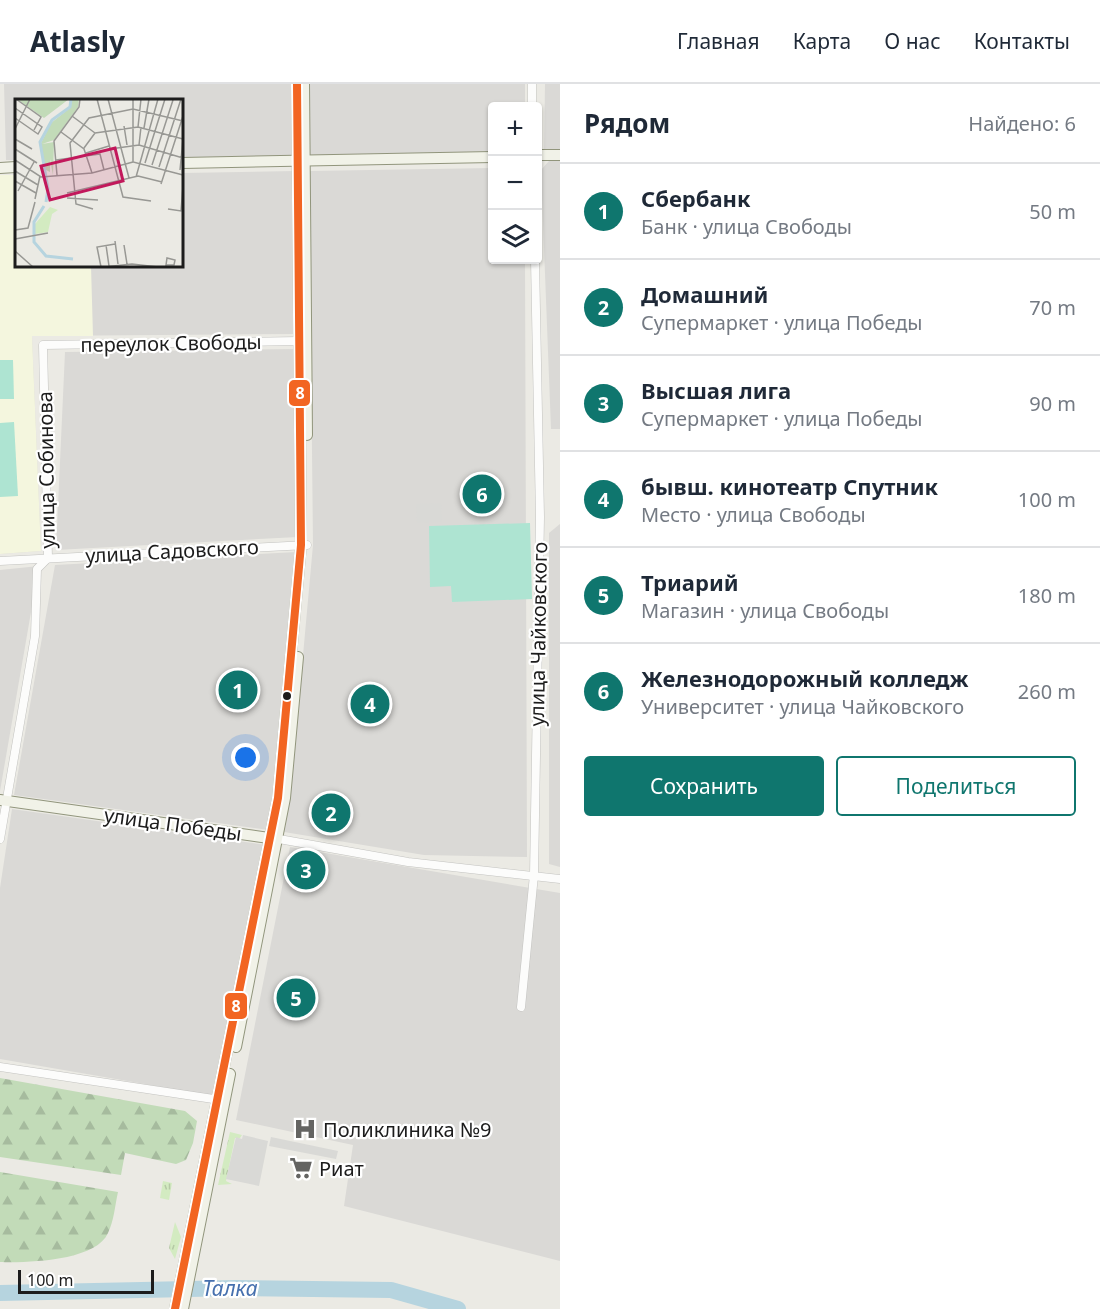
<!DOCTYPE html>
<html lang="ru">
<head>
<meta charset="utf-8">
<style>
  :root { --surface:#fff; --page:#f6f6f7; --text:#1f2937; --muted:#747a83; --line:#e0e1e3; --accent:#0f766e }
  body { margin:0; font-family:"Noto Sans",sans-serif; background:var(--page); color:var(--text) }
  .controls { position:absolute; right:18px; top:18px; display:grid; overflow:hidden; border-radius:6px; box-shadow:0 2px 4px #0004 }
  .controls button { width:54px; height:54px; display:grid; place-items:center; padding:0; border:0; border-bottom:2px solid var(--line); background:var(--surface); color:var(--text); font:30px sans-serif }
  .scale { position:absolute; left:18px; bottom:15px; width:136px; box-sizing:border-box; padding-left:6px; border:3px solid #1c1c1c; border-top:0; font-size:16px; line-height:21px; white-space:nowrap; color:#1c1c1c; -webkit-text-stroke:4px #fff; paint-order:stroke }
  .you { position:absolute; left:246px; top:674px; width:21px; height:21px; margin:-15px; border:4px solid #fff; border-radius:50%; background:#1a73e8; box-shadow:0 0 0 9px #1a73e833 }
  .badge { display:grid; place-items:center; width:39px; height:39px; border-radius:50%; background:var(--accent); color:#fff; font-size:20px; font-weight:700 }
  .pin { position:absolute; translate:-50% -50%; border:3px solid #fff; box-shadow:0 2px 6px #0006 }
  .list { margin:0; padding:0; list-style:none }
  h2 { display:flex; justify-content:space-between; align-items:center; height:78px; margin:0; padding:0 24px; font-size:26px }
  h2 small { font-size:20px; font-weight:400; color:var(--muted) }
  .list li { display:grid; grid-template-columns:39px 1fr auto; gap:18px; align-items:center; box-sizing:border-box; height:96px; padding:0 24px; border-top:2px solid var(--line) }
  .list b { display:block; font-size:22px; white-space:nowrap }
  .list p { margin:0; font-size:20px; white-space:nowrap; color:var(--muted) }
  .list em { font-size:20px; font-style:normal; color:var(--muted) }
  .actions { display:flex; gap:12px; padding:18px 24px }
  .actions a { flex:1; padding:14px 0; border:2px solid var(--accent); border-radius:6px; text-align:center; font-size:21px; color:var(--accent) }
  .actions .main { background:var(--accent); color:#fff }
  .icon { flex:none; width:33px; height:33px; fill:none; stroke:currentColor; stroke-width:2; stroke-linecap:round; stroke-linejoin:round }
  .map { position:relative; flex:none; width:560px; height:1225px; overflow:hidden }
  header { display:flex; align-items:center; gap:36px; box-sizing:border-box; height:84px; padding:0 30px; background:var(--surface); border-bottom:2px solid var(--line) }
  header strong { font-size:28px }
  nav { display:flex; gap:33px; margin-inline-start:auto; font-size:21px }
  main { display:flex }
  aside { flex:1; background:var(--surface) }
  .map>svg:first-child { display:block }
  .residential { fill:#dad9d6 }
  .education { fill:#f4f6de }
  .grass { fill:url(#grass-tufts) }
  .forest { fill:url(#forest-firs) }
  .pitch { fill:#aee4d2 }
  .parking { fill:#d9d9d6 }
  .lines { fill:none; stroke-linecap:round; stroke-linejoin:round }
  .river { stroke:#b6d4df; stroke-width:16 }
  .street-casing { stroke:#c3c3c0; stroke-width:9 }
  .secondary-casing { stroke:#91957c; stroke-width:12 }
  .street { stroke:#fcfcfb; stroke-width:8 }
  .secondary { stroke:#f1f2e8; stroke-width:10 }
  .bus-1-casing { stroke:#fff; stroke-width:12 }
  .bus-1 { stroke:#f26522; stroke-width:8 }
  .bus-dot { fill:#1c1c1c; stroke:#fff; stroke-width:2 }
  .labels { text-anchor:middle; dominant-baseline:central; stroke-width:4.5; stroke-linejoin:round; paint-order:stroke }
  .street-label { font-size:20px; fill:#1c1c1c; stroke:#fff }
  .poi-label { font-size:20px; fill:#1c1c1c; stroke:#fff; text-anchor:start }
  .water-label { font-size:21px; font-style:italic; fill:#4670ae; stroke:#fff }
  .inset-river { fill:none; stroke:#b6d4df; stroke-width:3 }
  .inset-road { fill:none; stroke:#989894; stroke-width:1.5 }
  .view { fill:#c2185b; fill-opacity:0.15; stroke:#c2185b; stroke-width:3 }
  .inset-edge { fill:none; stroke:#1c1c1c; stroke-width:3 }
  .line-badge { stroke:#fff; stroke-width:2 }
  .badge-label { font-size:16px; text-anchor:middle; font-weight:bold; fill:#fff }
</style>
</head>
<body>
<header>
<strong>Atlasly</strong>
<nav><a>Главная</a><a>Карта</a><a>О нас</a><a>Контакты</a></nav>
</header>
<main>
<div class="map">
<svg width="560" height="1225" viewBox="0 0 560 1225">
  <defs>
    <pattern id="grass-tufts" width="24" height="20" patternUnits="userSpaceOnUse" patternTransform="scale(1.5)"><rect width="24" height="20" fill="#d3ebc1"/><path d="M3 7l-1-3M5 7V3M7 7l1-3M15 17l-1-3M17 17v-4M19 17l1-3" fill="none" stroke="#b5c9a5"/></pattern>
    <pattern id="forest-firs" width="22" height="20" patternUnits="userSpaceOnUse" patternTransform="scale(1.5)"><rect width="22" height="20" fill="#c2dbb8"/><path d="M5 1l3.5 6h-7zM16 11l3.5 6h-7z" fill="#a6bb9e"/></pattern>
  </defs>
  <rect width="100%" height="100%" fill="#ebeae4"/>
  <g class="residential">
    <polygon points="4,0 294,0 294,72 182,74 182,16 16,16 16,76 6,76"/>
    <polygon points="309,0 525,0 525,22 493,22 492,69 309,72"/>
    <polygon points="545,0 560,0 560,67 544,68"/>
    <polygon points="549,77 560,77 560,345 551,345 541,86"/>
    <polygon points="492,84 493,176 525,176 527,773 424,771 284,748 290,715 313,461 309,87"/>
    <polygon points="295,87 297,250 32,252 41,467 0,470 0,91 16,91 16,182 182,182 182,89"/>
    <polygon points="297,265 298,453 56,466 65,268"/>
    <polygon points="560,440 560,783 549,780 549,449"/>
    <polygon points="297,468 269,746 14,711 55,481"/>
    <polygon points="39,482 0,707 0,486"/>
    <polygon points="12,725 266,761 214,1012 0,975 0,804"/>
    <polygon points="290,763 560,809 560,1177 344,1122 353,1061 236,1036"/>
  </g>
  <polygon class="education" points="0,91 16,91 16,182 91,182 93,252 32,252 41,467 0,470"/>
  <g class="grass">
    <polygon points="230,1048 242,1051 240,1054 235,1054 226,1097 232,1100 218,1101"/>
    <polygon points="163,1097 172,1099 169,1116 160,1114"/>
    <polygon points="175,1138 181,1153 175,1175 169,1164"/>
  </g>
  <g class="forest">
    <polygon points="0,994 185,1027 197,1037 193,1059 186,1076 176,1080 125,1069 121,1091 0,1073"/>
    <path d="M0 1088 118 1108C115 1121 114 1137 108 1149 96 1177 27 1179 0 1178Z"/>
  </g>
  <g class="pitch">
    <polygon points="0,276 13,276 14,315 0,315"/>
    <polygon points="14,338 18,412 0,413 0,339"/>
    <polygon points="530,439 532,515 452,518 451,502 430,503 429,442"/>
  </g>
  <g class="parking">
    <polygon points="441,419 442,438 417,439 416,420"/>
    <polygon points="243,1051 268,1057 259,1102 226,1095 236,1053 242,1055"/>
    <polygon points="271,1053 338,1067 336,1075 269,1062"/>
  </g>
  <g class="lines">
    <polyline class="river" points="0,1209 236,1204 391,1206 458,1225"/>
    <g class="street-casing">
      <g id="street">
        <polyline points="532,22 532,0"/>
        <polyline points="0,477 307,461"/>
        <polyline points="0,755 35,552 37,485 48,474 43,261 299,257"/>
        <polyline points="279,755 408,778 560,795"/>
        <polyline points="521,923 534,791 540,433 535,176"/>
        <polyline points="0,983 220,1016"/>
      </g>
    </g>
    <g class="secondary-casing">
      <g id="secondary">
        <polyline points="304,0 307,351"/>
        <polyline points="538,71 560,71"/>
        <polyline points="182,79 493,73"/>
        <polyline points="0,84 16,83"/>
        <polyline points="0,716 276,755"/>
        <polyline points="236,963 285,714 298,573"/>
        <polyline points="175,1225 278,714 301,461 297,0"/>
        <polyline points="183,1225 230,990"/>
      </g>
    </g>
    <use href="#street" class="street"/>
    <use href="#secondary" class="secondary"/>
    <g class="bus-1-casing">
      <polyline id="bus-1" points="175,1225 278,714 301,461 297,0"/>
    </g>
    <use href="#bus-1" class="bus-1"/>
  </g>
  <defs>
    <g id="hospital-bare" transform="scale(1.8)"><path d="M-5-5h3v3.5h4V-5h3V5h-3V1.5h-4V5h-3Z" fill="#646462" stroke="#fff" stroke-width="2.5" paint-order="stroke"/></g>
    <g id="supermarket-bare" transform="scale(1.8)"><path d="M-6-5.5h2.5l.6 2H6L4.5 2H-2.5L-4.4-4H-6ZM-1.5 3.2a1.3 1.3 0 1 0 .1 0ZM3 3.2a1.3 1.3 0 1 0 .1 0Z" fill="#646462" stroke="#fff" stroke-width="2.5" paint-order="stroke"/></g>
  </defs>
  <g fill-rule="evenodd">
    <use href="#hospital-bare" x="305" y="1045"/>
    <use href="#supermarket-bare" x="301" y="1084"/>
  </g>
  <circle class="bus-dot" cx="287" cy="612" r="5"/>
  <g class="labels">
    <g class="street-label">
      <text transform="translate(171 259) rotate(-1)">переулок Свободы</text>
      <text transform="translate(46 386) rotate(-91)">улица Собинова</text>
      <text transform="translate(172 467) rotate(-3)">улица Садовского</text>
      <text transform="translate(538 550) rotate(-89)">улица Чайковского</text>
      <text transform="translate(173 740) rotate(8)">улица Победы</text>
    </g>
    <g class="poi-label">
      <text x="323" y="1045">Поликлиника №9</text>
      <text x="319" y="1084">Риат</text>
    </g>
    <g class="water-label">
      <text x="230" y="1204">Талка</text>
    </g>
  </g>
  <g transform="translate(15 15)">
    <rect width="168" height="168" fill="#ebeae4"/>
    <path d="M2 0H54L29 19ZM57 0H64L63 8 39 41 27 45 39 43 38 76 35 60V73L31 71 25 46 36 24 55 9Z" fill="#c2dbb8"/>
    <path d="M35 108 43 111 37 115 33 133 20 135V125Z" fill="#d3ebc1"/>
    <path class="inset-river" d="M31 103 33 90 25 43 37 21 55 8 56 0M29 107 19 123V143L31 157 58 160"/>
    <path class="inset-road" d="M1 0 26 18 19 31M82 0 108 98 136 102M93 0 114 79M118 0V63L168 76M0 9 27 28 23 35 0 19M57 17 80 34M109 27 112 46M123 28 126 0M129 29 134 0M0 30 15 0M46 33 69 50 77 74M80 34 123 28 168 40M0 40 17 50M124 46 126 28M69 49 80 34M0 50 22 64M95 50 124 46 168 59M71 54 94 47M0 61 26 78 77 74 118 63M41 61 85 55 89 71M130 64 150 0M137 66 158 1M144 68 166 0M165 71 168 40M0 72 23 86M42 76 39 42 64 8 65 0M121 78 143 0M0 82 21 94M146 85 168 17M3 92 19 63M52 94 123 77 147 83M52 99 83 101M20 100 25 77M78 110 61 105 55 44 74 19 118 10 168 22M153 110 166 112 168 87M0 131 13 129 20 103M0 140 33 134M100 142 103 165M91 146 94 167M109 146 112 165M0 152 18 168M47 168H65M86 168 82 148 100 145M89 168 117 165 143 168M151 168V166L152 159 160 161 159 166H151"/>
    <path class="view" d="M100 49 108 82 35 101 26 67Z"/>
    <rect width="168" height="168" class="inset-edge"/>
  </g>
  <g class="line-badge">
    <rect x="288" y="295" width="23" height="28" rx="6" fill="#f26522"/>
    <rect x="224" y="908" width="24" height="28" rx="6" fill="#f26522"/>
  </g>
  <g class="badge-label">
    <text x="300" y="315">8</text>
    <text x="236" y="928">8</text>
  </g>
</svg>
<div class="controls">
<button>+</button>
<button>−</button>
<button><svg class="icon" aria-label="layers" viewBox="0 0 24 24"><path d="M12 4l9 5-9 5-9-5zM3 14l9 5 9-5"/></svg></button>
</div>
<div class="scale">100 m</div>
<div class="you"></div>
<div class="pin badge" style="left:238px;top:606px">1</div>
<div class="pin badge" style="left:331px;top:729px">2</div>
<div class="pin badge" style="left:306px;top:786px">3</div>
<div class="pin badge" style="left:370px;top:620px">4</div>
<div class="pin badge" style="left:296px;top:914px">5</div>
<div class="pin badge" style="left:482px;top:410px">6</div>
</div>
<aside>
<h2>Рядом<small>Найдено: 6</small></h2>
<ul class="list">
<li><span class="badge">1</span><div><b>Сбербанк</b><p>Банк · улица Свободы</p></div><em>50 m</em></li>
<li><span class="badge">2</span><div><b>Домашний</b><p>Супермаркет · улица Победы</p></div><em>70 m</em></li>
<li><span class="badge">3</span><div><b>Высшая лига</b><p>Супермаркет · улица Победы</p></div><em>90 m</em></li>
<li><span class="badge">4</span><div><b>бывш. кинотеатр Спутник</b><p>Место · улица Свободы</p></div><em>100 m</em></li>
<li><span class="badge">5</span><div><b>Триарий</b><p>Магазин · улица Свободы</p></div><em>180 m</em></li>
<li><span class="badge">6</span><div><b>Железнодорожный колледж</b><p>Университет · улица Чайковского</p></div><em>260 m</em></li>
</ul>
<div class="actions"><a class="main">Сохранить</a><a>Поделиться</a></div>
</aside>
</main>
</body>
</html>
